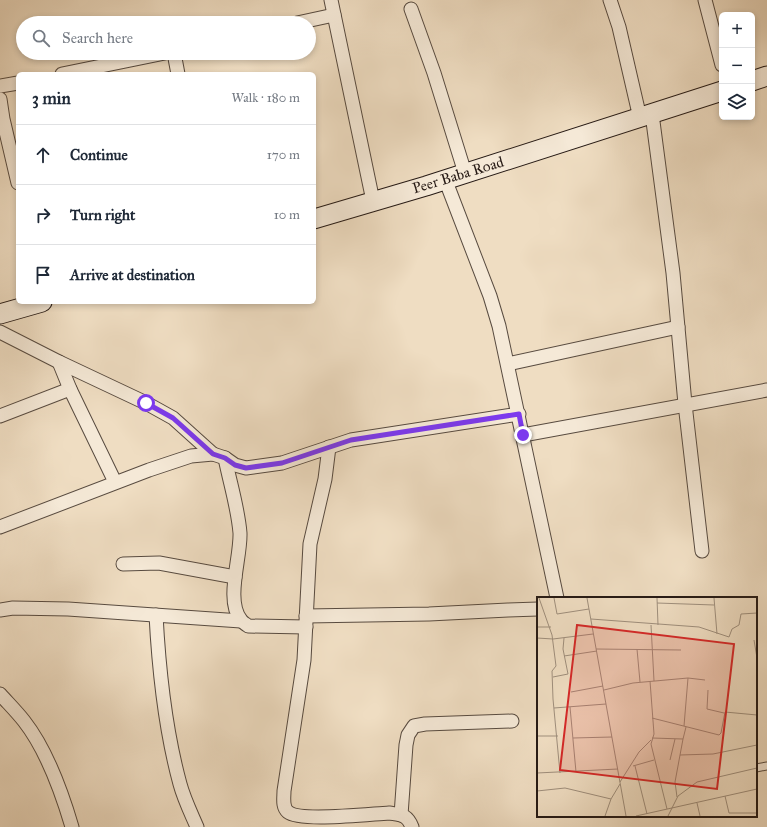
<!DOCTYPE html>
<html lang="en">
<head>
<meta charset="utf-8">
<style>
  :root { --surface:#fff; --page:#f2f2f3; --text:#1f2937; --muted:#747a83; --line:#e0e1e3 }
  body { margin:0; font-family:"IM FELL Great Primer",serif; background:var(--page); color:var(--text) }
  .controls { position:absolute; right:12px; top:12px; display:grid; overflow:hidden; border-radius:6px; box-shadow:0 2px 6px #0003 }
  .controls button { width:36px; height:36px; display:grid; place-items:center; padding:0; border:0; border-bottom:1px solid var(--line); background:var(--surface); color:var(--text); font:20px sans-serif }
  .stop { position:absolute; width:12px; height:12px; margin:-9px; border:3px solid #7c3aed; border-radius:50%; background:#fff }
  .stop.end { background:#7c3aed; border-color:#fff; box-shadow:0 1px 4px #0008 }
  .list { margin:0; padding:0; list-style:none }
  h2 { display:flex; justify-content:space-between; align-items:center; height:52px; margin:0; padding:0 16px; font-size:17px }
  h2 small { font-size:13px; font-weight:400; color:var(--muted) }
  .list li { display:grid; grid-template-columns:26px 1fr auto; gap:12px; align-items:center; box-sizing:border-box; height:60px; padding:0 16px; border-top:1px solid var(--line) }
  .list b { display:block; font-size:15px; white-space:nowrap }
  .list em { font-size:13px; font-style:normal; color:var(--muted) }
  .icon { flex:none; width:22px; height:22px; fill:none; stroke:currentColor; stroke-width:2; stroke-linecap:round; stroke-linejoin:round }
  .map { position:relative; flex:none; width:767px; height:827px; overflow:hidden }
  .search { position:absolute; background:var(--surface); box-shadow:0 2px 6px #0003; left:16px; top:16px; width:300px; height:44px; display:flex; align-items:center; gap:10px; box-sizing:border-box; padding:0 14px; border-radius:22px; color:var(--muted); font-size:15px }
  .panel { position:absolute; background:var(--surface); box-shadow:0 2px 6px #0003; left:16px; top:72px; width:300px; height:232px; border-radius:6px }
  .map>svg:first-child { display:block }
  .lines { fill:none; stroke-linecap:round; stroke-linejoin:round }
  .service-casing { stroke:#584b40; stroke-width:9 }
  .minor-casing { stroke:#584b40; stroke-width:15 }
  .secondary-casing { stroke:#261a15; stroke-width:21 }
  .service { stroke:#f5e9d7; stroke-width:7 }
  .minor { stroke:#f5e9d7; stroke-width:13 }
  .secondary { stroke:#f5e9d7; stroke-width:19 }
  .route { stroke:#7c3aed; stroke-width:5 }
  .labels { text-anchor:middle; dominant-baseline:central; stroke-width:4; stroke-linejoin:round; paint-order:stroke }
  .street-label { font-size:15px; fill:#261a15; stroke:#f5e9d7 }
  .inset-road { fill:none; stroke:#9f8f7d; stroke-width:1 }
  .view { fill:#d62828; fill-opacity:0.15; stroke:#d62828; stroke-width:2 }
  .inset-edge { fill:none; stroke:#261a15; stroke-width:2 }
</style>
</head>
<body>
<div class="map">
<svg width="767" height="827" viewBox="0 0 767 827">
  <rect width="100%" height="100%" fill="#efddc2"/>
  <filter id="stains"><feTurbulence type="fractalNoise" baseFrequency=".005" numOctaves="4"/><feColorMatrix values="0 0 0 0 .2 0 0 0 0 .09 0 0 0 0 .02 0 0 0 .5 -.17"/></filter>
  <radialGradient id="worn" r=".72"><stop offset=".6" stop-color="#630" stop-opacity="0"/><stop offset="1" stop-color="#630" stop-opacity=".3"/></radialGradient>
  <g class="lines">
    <g class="service-casing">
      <polyline id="service" points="756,768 767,766"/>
    </g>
    <g class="minor-casing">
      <g id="minor">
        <polyline points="331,0 373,201"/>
        <polyline points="610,0 619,27 640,118"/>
        <polyline points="705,0 722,65"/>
        <polyline points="411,9 434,73 465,173"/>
        <polyline points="297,23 334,15"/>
        <polyline points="174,53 178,74"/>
        <polyline points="62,74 165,53"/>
        <polyline points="0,86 18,83"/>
        <polyline points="0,99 3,119 18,183"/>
        <polyline points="652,114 673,273 685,404 702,551"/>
        <polyline points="445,179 490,296 499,326 557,598"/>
        <polyline points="0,332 59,362 146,403 173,418 213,454"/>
        <polyline points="59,362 70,389 115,482"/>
        <polyline points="508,364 678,327"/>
        <polyline points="0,416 70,389"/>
        <polyline points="523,435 767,390"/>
        <path d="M329 447 325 479 310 544 304 660 284 791C284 798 282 807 288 812 300 822 370 814 389 813 401 815 407 814 412 827"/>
        <path d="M225 458C230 483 238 508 240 533 241 558 225 600 241 620 243 623 246 624 248 626L306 627"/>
        <polyline points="0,527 149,470 191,456 213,454 225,458 235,465 246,468 282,463 351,440 519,414"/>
        <polyline points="123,564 159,563 235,577"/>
        <polyline points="0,610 13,608 68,609 241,621"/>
        <path d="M156 615C159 672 165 729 180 784 184 799 191 813 197 827"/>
        <polyline points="306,616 429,614 508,610 538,609"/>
        <path d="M0 694C8 703 17 712 24 721 46 749 62 793 72 827"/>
        <polyline points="401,815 406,745 408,735 414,726 425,724 512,721"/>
      </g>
    </g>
    <g class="secondary-casing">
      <g id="secondary">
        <polyline points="752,81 767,76"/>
        <polyline points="314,219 426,186 722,91"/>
        <polyline points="0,314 42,302"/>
      </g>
    </g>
    <use href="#service" class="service"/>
    <use href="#minor" class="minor"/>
    <use href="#secondary" class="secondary"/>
  </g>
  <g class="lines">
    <polyline class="route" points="146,403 173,418 213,454 225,458 235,465 246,468 282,463 351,440 519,414 523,435"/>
  </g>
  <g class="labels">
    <g class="street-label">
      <text transform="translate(458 175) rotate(-17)">Peer Baba Road</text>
    </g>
  </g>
  <g transform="translate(537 597)">
    <rect width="220" height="220" fill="#efddc2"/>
    <path class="inset-road" d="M2 1 15 38 19 69 15 74 16 102 23 176M17 1 20 17 52 12M50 1 89 219M120 1 121 28M177 1 180 37M120 6 177 8M54 22 162 30 192 40 195 32 202 28 204 17 220 16M114 28 117 84M0 30H14M0 41 16 42 56 37M217 43 220 61M59 52 144 53M100 52 103 85M27 59 60 54M16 80 31 77 26 52 27 41M113 84 117 137 114 147 130 212M67 93 96 86 151 81 168 83M171 93 170 112 187 116M34 95 66 89M33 110 39 175M17 111 69 107M115 121 182 138 184 136 188 115 220 118M147 129 151 81M0 139H21M36 141 75 140M115 141 146 142 149 130M143 158 176 157 220 148M133 163 138 142M96 169 117 163M98 169 110 217M0 176 81 172M83 185 102 155 114 143M0 194 28 191 74 202M188 199 192 216H220M140 200 138 185 146 142M160 206 163 219M68 219 74 202 83 187M99 219 220 192M131 219 141 199 160 185 220 171"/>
    <path class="view" d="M40 28 197 47 180 192 23 173Z"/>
    <rect width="220" height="220" class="inset-edge"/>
  </g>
  <rect width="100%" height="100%" filter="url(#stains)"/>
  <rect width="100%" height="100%" fill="url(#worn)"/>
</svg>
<div class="controls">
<button>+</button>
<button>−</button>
<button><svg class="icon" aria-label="layers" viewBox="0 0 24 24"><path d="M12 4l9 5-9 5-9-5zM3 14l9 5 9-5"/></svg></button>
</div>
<div class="stop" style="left:146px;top:403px"></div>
<div class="stop end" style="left:523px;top:435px"></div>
<div class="search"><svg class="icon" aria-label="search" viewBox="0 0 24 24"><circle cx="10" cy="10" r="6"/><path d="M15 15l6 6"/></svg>Search here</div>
<section class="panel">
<h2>3 min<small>Walk · 180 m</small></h2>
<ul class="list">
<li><svg class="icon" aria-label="ahead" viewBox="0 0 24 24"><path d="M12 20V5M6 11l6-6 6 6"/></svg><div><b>Continue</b></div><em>170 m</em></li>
<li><svg class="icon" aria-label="right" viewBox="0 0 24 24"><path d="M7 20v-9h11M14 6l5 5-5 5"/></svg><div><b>Turn right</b></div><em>10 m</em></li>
<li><svg class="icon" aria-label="arrive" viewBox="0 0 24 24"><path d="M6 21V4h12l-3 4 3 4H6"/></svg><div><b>Arrive at destination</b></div></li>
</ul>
</section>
</div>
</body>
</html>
